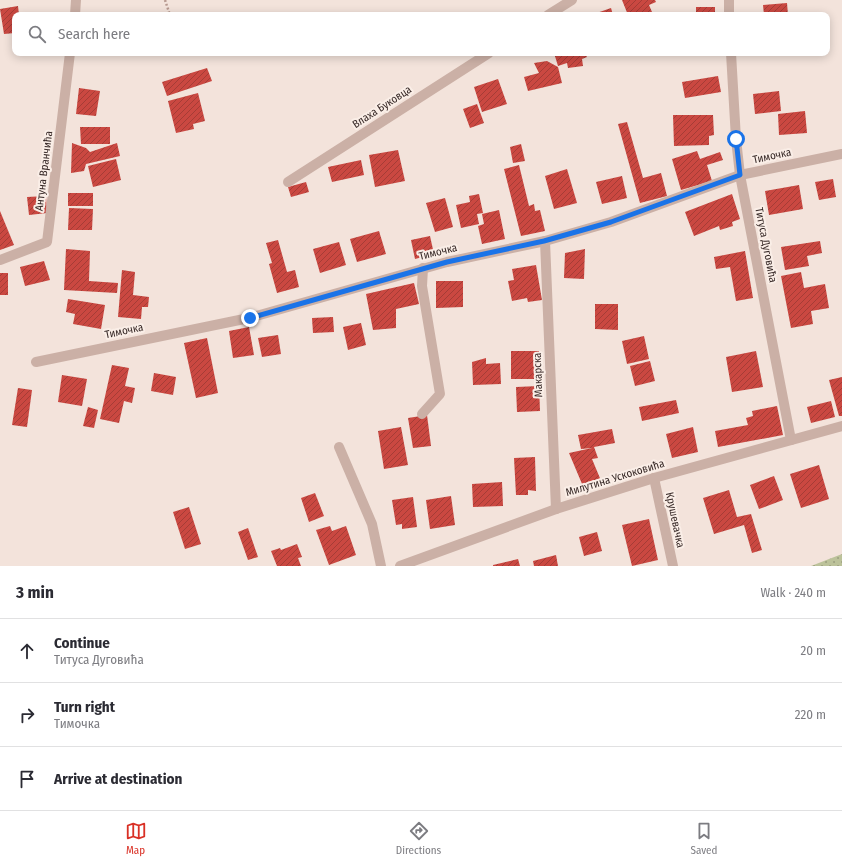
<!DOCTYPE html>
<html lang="en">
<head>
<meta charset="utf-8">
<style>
  :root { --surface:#fff; --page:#f2f2f3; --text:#2b2b33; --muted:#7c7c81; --line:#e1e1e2; --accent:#d93025 }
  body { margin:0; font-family:"Fira Sans Condensed",sans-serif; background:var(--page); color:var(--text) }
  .stop { position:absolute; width:12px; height:12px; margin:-9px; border:3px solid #1a73e8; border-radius:50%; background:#fff }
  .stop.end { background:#1a73e8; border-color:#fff; box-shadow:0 1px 4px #0008 }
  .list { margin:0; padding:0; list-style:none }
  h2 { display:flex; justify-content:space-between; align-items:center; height:52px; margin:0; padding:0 16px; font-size:17px }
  h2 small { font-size:13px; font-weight:400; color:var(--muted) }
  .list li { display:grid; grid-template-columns:26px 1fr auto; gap:12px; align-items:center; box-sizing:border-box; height:64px; padding:0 16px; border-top:1px solid var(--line) }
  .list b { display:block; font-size:15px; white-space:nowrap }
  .list p { margin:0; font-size:13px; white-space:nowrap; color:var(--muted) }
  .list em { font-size:13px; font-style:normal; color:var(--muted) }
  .icon { flex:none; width:22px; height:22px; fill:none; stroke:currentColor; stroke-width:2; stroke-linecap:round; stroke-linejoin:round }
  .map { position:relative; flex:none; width:842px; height:566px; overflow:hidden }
  .search { position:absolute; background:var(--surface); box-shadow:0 2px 10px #0003; left:12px; right:12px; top:12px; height:44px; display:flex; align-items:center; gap:10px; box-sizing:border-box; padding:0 14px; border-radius:8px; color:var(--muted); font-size:15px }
  .sheet { height:244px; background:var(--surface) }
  nav { display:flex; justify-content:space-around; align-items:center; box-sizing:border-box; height:56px; border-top:1px solid var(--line); background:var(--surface); font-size:11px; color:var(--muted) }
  nav a { display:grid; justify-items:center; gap:2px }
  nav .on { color:var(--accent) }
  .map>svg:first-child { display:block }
  .grass { fill:url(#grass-dots) }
  .building { fill:url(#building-hatch) }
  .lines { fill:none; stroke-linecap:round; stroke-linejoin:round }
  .path { stroke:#b79990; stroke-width:2.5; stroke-dasharray:2 2; stroke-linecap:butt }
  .minor { stroke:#cbb0a6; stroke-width:10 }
  .route { stroke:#1a73e8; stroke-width:5 }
  .labels { text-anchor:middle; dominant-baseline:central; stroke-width:4; stroke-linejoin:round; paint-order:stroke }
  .street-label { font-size:11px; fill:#372927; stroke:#faeee7 }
</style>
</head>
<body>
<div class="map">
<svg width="842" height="566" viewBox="0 0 842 566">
  <defs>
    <pattern id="grass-dots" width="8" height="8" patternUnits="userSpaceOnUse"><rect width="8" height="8" fill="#bcc29a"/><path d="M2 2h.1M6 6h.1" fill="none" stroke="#9a9e7e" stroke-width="1.8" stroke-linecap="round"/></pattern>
    <pattern id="building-hatch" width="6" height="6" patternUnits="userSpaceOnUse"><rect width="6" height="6" fill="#ca4841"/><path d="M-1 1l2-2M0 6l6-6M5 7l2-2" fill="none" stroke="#a53c36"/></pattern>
  </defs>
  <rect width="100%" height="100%" fill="#f3e3db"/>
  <polygon class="grass" points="842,554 842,566 811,566"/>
  <g class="building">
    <polygon points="622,0 655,0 656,2 649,5 652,12 644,15 628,15"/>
    <polygon points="787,3 788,15 764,15 763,5"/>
    <polygon points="18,6 19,15 15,15 15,33 4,34 0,9"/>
    <rect x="696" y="7" width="19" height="8"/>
    <polygon points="611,8 613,15 591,15"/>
    <polygon points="554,53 585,53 587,57 582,59 583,66 568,68 567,63 558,66"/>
    <polygon points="783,53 797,53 797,55 783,56"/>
    <polygon points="547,61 558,67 562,83 528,91 524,77 539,73 534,63"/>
    <polygon points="207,68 212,81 167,96 162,82"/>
    <polygon points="718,76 721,92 685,98 682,82"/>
    <polygon points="498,79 507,104 482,112 474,87"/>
    <polygon points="79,88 100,91 96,116 76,114"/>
    <polygon points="779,91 781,111 755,114 753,94"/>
    <polygon points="198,93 205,121 193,124 194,129 176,133 168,101"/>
    <polygon points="477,104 484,123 470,128 463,109"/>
    <polygon points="805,111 807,133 779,135 778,114"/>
    <polygon points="673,115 713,115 714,135 709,136 709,145 674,146"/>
    <polygon points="627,122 643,178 661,173 667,196 640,203 618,124"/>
    <polygon points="80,127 110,127 110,144 81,144"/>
    <polygon points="72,143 86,148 90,152 117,143 120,156 86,164 84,171 71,173"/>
    <polygon points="521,144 525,161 513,163 510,147"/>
    <polygon points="398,150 405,181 375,187 369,155"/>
    <polygon points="697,151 700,159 720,152 723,160 707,165 712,181 681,190 672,159"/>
    <polygon points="116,159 121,180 93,187 88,166"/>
    <polygon points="361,160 364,175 332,182 328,167"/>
    <polygon points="519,165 529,206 534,204 535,211 540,210 545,231 521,236 504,169"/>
    <polygon points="567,169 577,203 554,209 545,176"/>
    <polygon points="622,176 627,198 602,204 596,182"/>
    <polygon points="833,179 836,197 819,200 815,182"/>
    <polygon points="306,182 309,192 291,197 288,187"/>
    <polygon points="799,185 803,209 769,215 765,191"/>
    <rect x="68" y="193" width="25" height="13"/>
    <polygon points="479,194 483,213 477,214 479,224 461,228 456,205 470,202 469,196"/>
    <polygon points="732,194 740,219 732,222 733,226 720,230 719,226 694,236 685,212"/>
    <polygon points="46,196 47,213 29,215 27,197"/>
    <polygon points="445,198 453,227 435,232 426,203"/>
    <polygon points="69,208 93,209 92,230 68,230"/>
    <polygon points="499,210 505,239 482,244 478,226 484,224 482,214"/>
    <polygon points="0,211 14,245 0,250"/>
    <polygon points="379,231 386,254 357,262 350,239"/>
    <polygon points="430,236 434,254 415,259 411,240"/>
    <polygon points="278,240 287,272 295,270 299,287 277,293 269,264 272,263 266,243"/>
    <polygon points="820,241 822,253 807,256 809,266 785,270 781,247"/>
    <polygon points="339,242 346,265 320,273 313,249"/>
    <polygon points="66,249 90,251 89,281 118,283 117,293 64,290"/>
    <polygon points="585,249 584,279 564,278 565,253"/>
    <polygon points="745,251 753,298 736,301 730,267 716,269 714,257"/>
    <polygon points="44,261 50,280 25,286 20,267"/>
    <polygon points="536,265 542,300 528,302 527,298 512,301 508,281 514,280 512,269"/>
    <polygon points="122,270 135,272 133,295 149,297 148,307 142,307 141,319 118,317"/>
    <polygon points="801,272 804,288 825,284 829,308 811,311 813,324 791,328 781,276"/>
    <rect x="0" y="273" width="8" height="22"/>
    <polygon points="436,281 463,281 463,307 436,308"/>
    <polygon points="414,283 419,304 396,309 396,328 373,330 366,294"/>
    <polygon points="68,299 105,305 101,329 73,324 75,314 66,312"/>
    <polygon points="595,304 618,304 618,330 595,329"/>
    <polygon points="333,317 334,332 313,333 312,318"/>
    <polygon points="361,323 366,345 348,350 343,327"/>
    <polygon points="249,327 254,355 233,358 229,331"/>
    <polygon points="278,335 281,354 262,357 258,338"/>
    <polygon points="644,336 649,359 627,364 622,341"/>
    <polygon points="207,338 218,393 196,398 184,343"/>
    <rect x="511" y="351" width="28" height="28"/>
    <polygon points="756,351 763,387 732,392 726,357"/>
    <polygon points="486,358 486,364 500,363 501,384 473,385 472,362"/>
    <polygon points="650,361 655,381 635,386 630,366"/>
    <polygon points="112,365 129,368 125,386 135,388 132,403 124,401 119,423 100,419"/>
    <polygon points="154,373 176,377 173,395 151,391"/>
    <polygon points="62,375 87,379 82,406 58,402"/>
    <polygon points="842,377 842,416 839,416 829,380"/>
    <polygon points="539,386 540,411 517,412 516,387"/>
    <polygon points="18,388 32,390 27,427 12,425"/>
    <polygon points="676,400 679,413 642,421 639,407"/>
    <polygon points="831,401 835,417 811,423 807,407"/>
    <polygon points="777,406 783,435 718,447 715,431 748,425 746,418 753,416 752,411"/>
    <polygon points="88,407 98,410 94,428 83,426"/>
    <polygon points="427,415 431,446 413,448 408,418"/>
    <polygon points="401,427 408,465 384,469 378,431"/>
    <polygon points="693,427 698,452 672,458 666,434"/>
    <polygon points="612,429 615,443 594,447 598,458 592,459 602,483 585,491 569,453 592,448 581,449 578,435"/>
    <polygon points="535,457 536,491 528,490 528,495 516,495 514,458"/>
    <polygon points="819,465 829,499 801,508 790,474"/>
    <polygon points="774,476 783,500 759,509 750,485"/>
    <polygon points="502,482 503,506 473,507 472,484"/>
    <polygon points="729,490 737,517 751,514 762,550 752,553 744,525 714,534 703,498"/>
    <polygon points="315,493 324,516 309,522 301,498"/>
    <polygon points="451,496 455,525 430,529 426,500"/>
    <polygon points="413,497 417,527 402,529 402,524 396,525 392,500"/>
    <polygon points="189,507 201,544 185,549 173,512"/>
    <polygon points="649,519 658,560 632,566 622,525"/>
    <polygon points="330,526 332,531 346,526 356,555 329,565 316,530"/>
    <polygon points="248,528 258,557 248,560 238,532"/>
    <polygon points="597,532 602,551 584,556 579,537"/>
    <polygon points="297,544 302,557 298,558 301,566 277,566 271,551 280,548 281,550"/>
    <polygon points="556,555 558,566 534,566 533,561"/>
    <polygon points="518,559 520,566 493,566 493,565"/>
  </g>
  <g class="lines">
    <polyline class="path" points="165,0 170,15"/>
    <g class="minor">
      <polyline points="729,0 729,15"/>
      <polyline points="75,15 76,0"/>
      <polyline points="548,15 572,0"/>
      <polyline points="731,53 736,139 740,175 791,440"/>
      <polyline points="288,182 489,53"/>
      <polyline points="545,241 556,509"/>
      <polyline points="0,260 47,242 70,53"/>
      <polyline points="36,362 249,318 447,262 545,241 611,222 740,175 842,154"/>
      <polyline points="422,414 440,394 422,286 423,268"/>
      <polyline points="339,447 372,524 381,566"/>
      <polyline points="654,478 673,566"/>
      <polyline points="400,566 556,509 654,478 842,426"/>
    </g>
  </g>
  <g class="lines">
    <polyline class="route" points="250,318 447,262 544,241 611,222 740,175 736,139"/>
  </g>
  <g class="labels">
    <g class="street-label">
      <text transform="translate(382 107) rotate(-33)">Влаха Буковца</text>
      <text transform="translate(772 156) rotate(-12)">Тимочка</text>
      <text transform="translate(44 171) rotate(-83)">Антуна Вранчића</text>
      <text transform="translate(766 245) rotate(79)">Титуса Дуговића</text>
      <text transform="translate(438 252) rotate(-14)">Тимочка</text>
      <text transform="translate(124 331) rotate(-12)">Тимочка</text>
      <text transform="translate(538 375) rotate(-92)">Макарска</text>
      <text transform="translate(615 478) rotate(-17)">Милутина Ускоковића</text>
      <text transform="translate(675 520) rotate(78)">Крушевачка</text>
    </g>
  </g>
</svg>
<div class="stop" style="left:736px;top:139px"></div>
<div class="stop end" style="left:250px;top:318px"></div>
<div class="search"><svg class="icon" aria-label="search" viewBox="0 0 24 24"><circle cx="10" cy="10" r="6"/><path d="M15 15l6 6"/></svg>Search here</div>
</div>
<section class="sheet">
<h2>3 min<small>Walk · 240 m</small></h2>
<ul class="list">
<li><svg class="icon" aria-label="ahead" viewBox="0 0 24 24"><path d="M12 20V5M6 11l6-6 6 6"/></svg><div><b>Continue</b><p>Титуса Дуговића</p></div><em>20 m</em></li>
<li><svg class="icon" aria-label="right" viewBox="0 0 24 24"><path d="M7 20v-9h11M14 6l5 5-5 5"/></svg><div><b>Turn right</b><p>Тимочка</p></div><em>220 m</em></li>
<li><svg class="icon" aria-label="arrive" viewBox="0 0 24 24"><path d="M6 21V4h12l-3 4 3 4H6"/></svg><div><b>Arrive at destination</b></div></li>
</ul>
</section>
<nav>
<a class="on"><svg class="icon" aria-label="map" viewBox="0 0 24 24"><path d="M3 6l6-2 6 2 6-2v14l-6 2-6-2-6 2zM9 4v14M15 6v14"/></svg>Map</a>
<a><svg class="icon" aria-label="directions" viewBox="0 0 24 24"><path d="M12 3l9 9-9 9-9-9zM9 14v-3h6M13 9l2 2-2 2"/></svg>Directions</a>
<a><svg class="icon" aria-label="saved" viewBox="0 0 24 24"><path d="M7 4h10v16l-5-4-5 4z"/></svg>Saved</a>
</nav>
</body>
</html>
